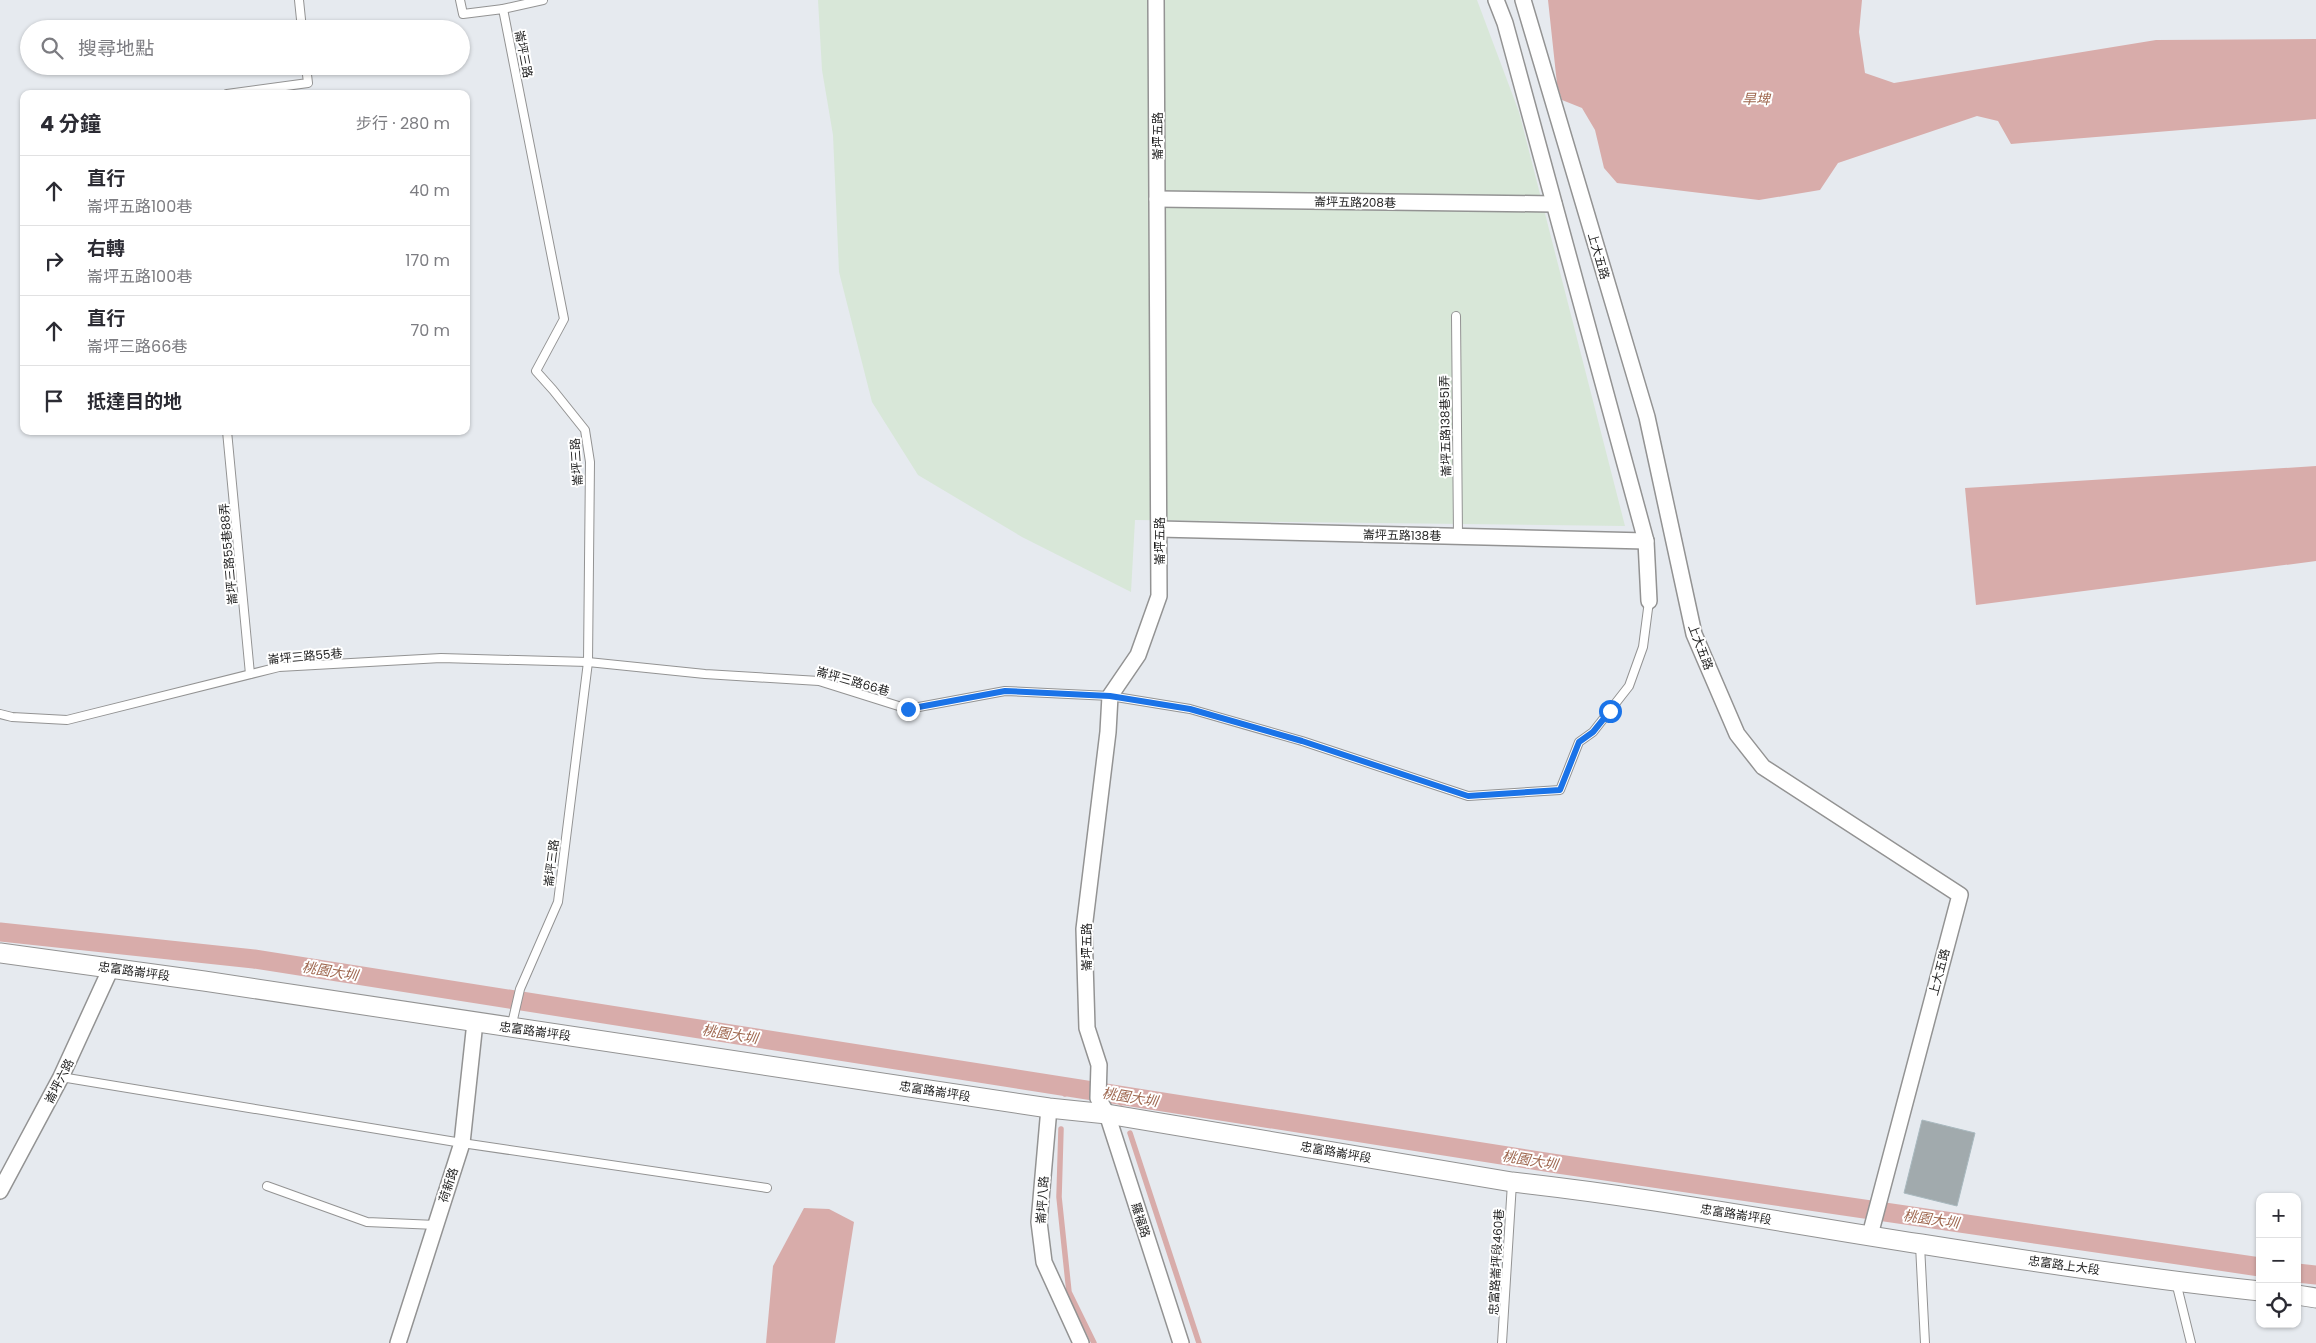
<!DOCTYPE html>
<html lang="zh-TW">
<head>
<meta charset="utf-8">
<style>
  :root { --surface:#fff; --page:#f7f7f7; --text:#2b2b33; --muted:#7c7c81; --line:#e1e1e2 }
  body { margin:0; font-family:Poppins,"Noto Sans TC",sans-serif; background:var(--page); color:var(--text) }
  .controls { position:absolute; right:15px; bottom:15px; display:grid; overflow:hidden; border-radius:10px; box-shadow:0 1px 4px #0004 }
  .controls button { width:45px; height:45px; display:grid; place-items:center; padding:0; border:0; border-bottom:1px solid var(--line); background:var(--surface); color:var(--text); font:25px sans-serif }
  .stop { position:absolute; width:15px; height:15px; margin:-11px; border:4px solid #1a73e8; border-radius:50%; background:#fff }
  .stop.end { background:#1a73e8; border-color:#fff; box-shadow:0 1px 5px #0008 }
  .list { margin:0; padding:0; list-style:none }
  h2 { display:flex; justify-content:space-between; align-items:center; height:65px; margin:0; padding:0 20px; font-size:21px }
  h2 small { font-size:16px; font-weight:400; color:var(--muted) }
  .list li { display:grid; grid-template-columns:32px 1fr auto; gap:15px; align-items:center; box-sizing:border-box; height:70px; padding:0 20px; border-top:1px solid var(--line) }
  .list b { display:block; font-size:19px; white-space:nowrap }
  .list p { margin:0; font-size:16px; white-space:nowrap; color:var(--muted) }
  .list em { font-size:16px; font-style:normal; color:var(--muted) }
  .icon { flex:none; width:28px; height:28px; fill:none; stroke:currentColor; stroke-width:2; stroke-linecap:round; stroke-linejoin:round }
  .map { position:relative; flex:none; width:2316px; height:1343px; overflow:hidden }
  .search { position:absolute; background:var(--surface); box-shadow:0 1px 4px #0004; left:20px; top:20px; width:450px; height:55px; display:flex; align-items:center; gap:12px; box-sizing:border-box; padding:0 18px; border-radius:28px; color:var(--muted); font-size:19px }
  .panel { position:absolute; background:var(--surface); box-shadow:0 1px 4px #0004; left:20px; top:90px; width:450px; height:345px; border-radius:10px }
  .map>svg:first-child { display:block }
  .industrial { fill:#d8e7d8 }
  .water { fill:#d8acaa }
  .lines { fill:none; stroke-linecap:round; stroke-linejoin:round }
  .stream { stroke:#d8acaa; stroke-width:5.5 }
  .canal { stroke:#d8acaa; stroke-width:19 }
  .building { fill:#a1aaad; stroke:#a9b9bf }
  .service-casing { stroke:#939393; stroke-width:10 }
  .minor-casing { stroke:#939393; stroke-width:18 }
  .tertiary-casing { stroke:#939393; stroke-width:21 }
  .service { stroke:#fff; stroke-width:8 }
  .minor { stroke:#fff; stroke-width:15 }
  .tertiary { stroke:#fff; stroke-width:19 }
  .route { stroke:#1a73e8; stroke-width:6 }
  .labels { text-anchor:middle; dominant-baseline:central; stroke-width:4; stroke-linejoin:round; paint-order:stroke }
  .street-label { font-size:12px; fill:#1f1f1f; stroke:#fff }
  .water-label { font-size:14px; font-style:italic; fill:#9f6850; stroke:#fff }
</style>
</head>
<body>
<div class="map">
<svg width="2316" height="1343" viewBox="0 0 2316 1343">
  <rect width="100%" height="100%" fill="#e6eaef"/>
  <polygon class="industrial" points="818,0 1477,0 1519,112 1625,526 1135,520 1131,592 1022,537 918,475 872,402 839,272 833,135 822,70"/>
  <g class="water">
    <polygon points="1548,0 1862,0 1859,32 1865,73 1894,83 2156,40 2316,39 2316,119 2011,144 1998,121 1977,116 1838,163 1820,190 1759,200 1617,183 1604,168 1595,130 1582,108 1562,100 1557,84"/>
    <polygon points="2316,466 2316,561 1976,605 1965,488"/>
    <polygon points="804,1208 829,1209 854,1222 835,1343 766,1343 773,1266"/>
  </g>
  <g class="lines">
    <g class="stream">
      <polyline points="1117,1093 1121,1103"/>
      <polyline points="1065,1094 1066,1085"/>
      <polyline points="1061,1129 1059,1197 1069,1292 1094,1343"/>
      <polyline points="1130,1133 1199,1343"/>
    </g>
    <g class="canal">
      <polyline points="0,932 254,959 1558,1164 2260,1267"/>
      <polyline points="2297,1273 2316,1275"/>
    </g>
  </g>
  <polygon class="building" points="1922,1120 1975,1133 1957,1206 1904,1193"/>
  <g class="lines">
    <g class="service-casing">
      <g id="service">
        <polyline points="299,0 302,29"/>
        <polyline points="460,0 463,14 503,9 564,319 536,371 553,390 585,430 590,462 588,662 558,902 520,989 511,1028"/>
        <polyline points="503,9 543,0"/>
        <polyline points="227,94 308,83 306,66"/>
        <polyline points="1456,316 1458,536"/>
        <polyline points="227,431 250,674"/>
        <polyline points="0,714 12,717 67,720 279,667 441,658 588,662 705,674 819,681 908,709 1005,691 1110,696 1190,709 1302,741 1468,796 1560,790 1579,742 1593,732 1629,686 1643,647 1649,601"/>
        <polyline points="61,1077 462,1143 767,1188"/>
        <polyline points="267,1186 367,1222 436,1225"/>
        <polyline points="1920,1245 1925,1343"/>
        <polyline points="2176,1282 2191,1343"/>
        <polyline points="1502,1343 1512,1183"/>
      </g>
    </g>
    <g class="minor-casing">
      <g id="minor">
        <polyline points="1156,0 1159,596 1138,655 1110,696 1108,732 1084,929 1087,1028 1099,1065 1098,1098 1107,1114 1181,1343"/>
        <polyline points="1496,0 1505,23 1646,541 1649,601"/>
        <polyline points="1523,0 1647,417 1694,634 1737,734 1763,767 1960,895 1870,1235"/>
        <polyline points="1157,199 1554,204"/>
        <polyline points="1159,529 1646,541"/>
        <polyline points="1049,1108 1039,1222 1044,1262 1081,1343"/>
        <polyline points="0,1191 61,1077 111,968"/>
        <polyline points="398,1343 462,1143 475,1022"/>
      </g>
    </g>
    <g class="tertiary-casing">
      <g id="tertiary">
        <path d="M0 953 204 981 1049 1108 1107 1114 1512 1182C1649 1197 1785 1223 1921 1244 2034 1262 2146 1279 2260 1291"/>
        <polyline points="2297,1295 2316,1298"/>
      </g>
    </g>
    <use href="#service" class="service"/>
    <use href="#minor" class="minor"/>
    <use href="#tertiary" class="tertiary"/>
  </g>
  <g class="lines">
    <polyline class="route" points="908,709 1005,691 1110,696 1190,709 1302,741 1468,796 1560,790 1579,742 1593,732 1610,711"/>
  </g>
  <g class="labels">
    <g class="street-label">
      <text transform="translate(524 54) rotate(79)">崙坪三路</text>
      <text transform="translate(1157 136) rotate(-90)">崙坪五路</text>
      <text transform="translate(1355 202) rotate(1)">崙坪五路208巷</text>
      <text transform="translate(1599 256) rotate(74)">上大五路</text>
      <text transform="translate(1445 426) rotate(-91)">崙坪五路138巷51弄</text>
      <text transform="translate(576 462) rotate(-94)">崙坪三路</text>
      <text transform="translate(1402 535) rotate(1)">崙坪五路138巷</text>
      <text transform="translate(1159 541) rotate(-90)">崙坪五路</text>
      <text transform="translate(228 554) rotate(-95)">崙坪三路55巷88弄</text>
      <text transform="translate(1701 647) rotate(69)">上大五路</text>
      <text transform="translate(305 656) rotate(-5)">崙坪三路55巷</text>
      <text transform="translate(853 681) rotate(16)">崙坪三路66巷</text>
      <text transform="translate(551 863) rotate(-83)">崙坪三路</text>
      <text transform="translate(1086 947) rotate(-90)">崙坪五路</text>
      <text transform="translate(134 971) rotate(8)">忠富路崙坪段</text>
      <text transform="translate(1939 972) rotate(-75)">上大五路</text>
      <text transform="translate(535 1031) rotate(8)">忠富路崙坪段</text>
      <text transform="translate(59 1081) rotate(-63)">崙坪六路</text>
      <text transform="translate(935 1091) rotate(9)">忠富路崙坪段</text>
      <text transform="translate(1336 1152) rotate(10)">忠富路崙坪段</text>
      <text transform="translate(448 1185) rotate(-72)">荷新路</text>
      <text transform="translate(1042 1200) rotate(-86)">崙坪八路</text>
      <text transform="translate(1736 1214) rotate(9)">忠富路崙坪段</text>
      <text transform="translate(1141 1220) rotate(72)">羅福路</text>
      <text transform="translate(1496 1262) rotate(-87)">忠富路崙坪段460巷</text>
      <text transform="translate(2064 1265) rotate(8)">忠富路上大段</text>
    </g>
    <g class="water-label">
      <text x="1756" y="99">旱埤</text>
      <text transform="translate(330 971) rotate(9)">桃園大圳</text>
      <text transform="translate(730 1034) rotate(9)">桃園大圳</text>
      <text transform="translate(1130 1097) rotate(9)">桃園大圳</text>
      <text transform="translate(1530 1160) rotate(9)">桃園大圳</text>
      <text transform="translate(1931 1219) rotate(8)">桃園大圳</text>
    </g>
  </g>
</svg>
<div class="controls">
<button>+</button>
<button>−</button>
<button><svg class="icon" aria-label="locate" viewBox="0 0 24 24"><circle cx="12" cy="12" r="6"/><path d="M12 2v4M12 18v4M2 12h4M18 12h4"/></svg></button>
</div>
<div class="stop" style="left:1610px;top:711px"></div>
<div class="stop end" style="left:908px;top:709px"></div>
<div class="search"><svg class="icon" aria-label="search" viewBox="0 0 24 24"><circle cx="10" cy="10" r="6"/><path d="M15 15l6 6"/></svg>搜尋地點</div>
<section class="panel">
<h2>4 分鐘<small>步行 · 280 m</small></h2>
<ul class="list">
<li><svg class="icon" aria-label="ahead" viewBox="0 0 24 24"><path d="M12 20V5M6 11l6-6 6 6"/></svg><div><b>直行</b><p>崙坪五路100巷</p></div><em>40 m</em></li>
<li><svg class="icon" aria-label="right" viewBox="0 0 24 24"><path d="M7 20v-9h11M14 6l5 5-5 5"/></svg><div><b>右轉</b><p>崙坪五路100巷</p></div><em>170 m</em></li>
<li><svg class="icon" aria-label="ahead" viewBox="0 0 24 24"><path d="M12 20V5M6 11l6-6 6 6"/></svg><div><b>直行</b><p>崙坪三路66巷</p></div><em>70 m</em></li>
<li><svg class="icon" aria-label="arrive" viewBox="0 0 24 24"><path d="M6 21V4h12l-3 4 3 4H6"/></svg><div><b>抵達目的地</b></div></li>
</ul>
</section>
</div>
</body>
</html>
